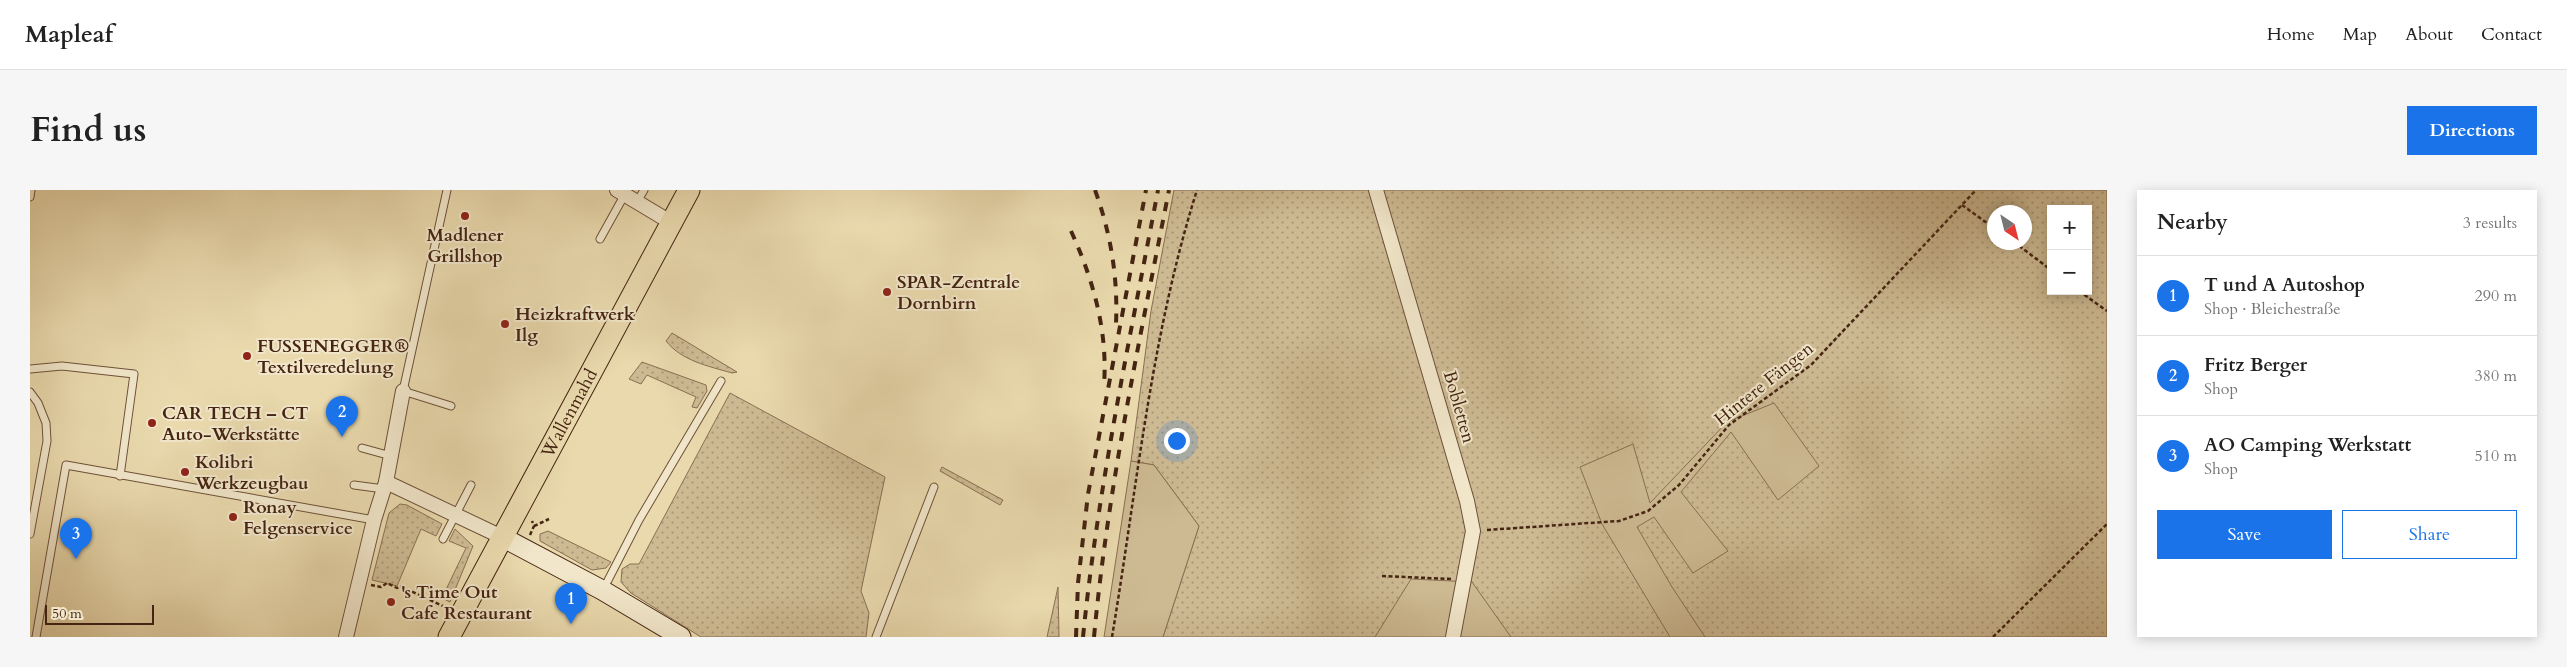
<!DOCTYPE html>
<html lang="en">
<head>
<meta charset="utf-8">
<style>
  :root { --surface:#fff; --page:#f6f6f6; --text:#222; --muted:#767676; --line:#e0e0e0; --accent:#1a73e8 }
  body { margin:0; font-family:Cardo,serif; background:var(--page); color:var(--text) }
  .controls { position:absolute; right:15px; top:15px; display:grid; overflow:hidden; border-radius:0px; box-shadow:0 2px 12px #0003 }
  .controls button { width:45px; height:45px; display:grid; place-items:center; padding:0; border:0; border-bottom:1px solid var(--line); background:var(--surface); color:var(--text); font:25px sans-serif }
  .compass { position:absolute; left:1957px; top:15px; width:45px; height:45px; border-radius:50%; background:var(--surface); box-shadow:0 2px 12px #0003; rotate:145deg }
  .scale { position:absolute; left:15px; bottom:12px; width:109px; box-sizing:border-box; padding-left:5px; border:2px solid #452412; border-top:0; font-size:14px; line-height:18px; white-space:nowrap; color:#452412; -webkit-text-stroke:4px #f1e6ca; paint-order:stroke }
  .you { position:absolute; left:1146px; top:250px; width:18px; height:18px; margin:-12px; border:4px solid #fff; border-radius:50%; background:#1a73e8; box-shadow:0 0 0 8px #1a73e833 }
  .badge { display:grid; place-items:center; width:32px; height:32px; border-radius:50%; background:var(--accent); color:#fff; font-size:16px; font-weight:700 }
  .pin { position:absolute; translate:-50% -41px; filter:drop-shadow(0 1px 2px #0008) }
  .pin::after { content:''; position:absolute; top:26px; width:18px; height:15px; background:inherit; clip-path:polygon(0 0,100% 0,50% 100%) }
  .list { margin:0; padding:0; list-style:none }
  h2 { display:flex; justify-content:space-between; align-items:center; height:65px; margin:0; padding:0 20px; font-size:21px }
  h2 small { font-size:16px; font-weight:400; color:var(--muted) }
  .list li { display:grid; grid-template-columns:32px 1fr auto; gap:15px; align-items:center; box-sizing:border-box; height:80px; padding:0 20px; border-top:1px solid var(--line) }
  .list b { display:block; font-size:19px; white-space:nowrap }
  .list p { margin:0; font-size:16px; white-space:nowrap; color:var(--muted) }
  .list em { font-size:16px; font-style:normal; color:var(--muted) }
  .actions { display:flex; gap:10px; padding:15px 20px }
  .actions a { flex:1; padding:11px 0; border:1px solid var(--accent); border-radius:0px; text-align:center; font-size:18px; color:var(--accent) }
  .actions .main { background:var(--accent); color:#fff }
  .map { position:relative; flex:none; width:2077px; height:447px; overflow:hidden; border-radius:0px }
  header { display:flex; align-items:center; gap:30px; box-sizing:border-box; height:70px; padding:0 25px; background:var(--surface); border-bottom:1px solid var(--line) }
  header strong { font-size:24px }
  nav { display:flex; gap:28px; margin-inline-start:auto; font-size:18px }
  .intro { display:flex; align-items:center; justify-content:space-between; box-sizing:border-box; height:120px; padding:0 30px }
  h1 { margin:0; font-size:35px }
  .button { padding:12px 22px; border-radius:0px; background:var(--accent); color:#fff; font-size:18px; font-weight:700 }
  main { display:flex; gap:30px; padding:0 30px }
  aside { flex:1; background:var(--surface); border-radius:0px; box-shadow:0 2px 12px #0003 }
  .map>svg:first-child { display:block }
  .grass { fill:url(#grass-dots); stroke:#896f52; fill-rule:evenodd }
  .garden { fill:#cdba93; stroke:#896f52 }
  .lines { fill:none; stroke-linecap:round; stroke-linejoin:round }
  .lane-casing { stroke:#6e5139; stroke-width:9 }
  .street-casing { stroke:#6e5139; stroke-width:16 }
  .secondary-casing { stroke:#452412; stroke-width:21 }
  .primary-casing { stroke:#452412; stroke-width:23 }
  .path { stroke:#452412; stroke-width:2.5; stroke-dasharray:4 2.5; stroke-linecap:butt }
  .lane { stroke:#f1e6ca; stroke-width:7 }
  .street { stroke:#f1e6ca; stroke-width:14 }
  .secondary { stroke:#f1e6ca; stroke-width:19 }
  .primary { stroke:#e9d9ad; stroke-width:21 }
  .rail { stroke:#452412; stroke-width:4; stroke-dasharray:9 9; stroke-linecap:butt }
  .poi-dot { fill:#8f2418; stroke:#f1e6ca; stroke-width:2 }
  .labels { text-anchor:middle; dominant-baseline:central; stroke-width:4; stroke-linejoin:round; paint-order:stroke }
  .poi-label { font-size:18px; font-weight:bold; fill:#452412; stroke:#f1e6ca; text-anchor:start }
  .street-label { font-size:18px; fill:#452412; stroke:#f1e6ca }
</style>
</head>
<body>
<header>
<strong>Mapleaf</strong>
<nav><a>Home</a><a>Map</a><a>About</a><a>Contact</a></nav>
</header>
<div class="intro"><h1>Find us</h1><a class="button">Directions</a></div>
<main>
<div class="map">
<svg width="2077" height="447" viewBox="0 0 2077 447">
  <defs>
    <pattern id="grass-dots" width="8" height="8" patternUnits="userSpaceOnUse" patternTransform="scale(1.25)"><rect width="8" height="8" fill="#cdba93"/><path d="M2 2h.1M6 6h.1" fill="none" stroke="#a89777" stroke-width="1.8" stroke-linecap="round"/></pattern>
  </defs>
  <rect width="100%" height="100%" fill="#e9d9ad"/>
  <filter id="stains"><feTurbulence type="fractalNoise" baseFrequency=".004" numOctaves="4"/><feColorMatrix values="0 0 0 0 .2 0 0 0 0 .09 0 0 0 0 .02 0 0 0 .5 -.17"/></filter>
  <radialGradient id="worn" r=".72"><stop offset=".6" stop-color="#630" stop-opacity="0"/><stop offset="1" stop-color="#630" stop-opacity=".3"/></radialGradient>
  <g class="grass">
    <path d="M1144 0H2077V447H1133L1169 336 1124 275 1101 271 1121 121ZM2021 19H2058V101H2021ZM1964 22H1994V52H1964Z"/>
    <path d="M642 143 707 182 702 183C678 176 652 171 636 151Z"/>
    <polygon points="612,172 676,195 677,201 667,218 662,217 666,207 617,185 611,194 599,189"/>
    <polygon points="700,203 855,287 831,401 839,423 836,447 671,447 601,403 591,392 592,379 600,374 609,374"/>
    <polygon points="912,277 973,310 970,315 910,281"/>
    <polygon points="370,314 377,315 412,334 406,346 391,339 367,396 342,390 359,323"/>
    <polygon points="425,339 443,356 420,412 412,408 436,358 419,351"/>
    <polygon points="518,341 581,372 576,378 562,380 510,351 510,344"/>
    <polygon points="1028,397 1029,447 1017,447"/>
  </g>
  <g class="garden">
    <polygon points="1744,213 1789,276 1748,310 1701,242 1651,302 1698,361 1663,383 1624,327 1607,337 1642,397 1675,447 1640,447 1572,334 1550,277 1603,254 1620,313 1697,232"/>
    <polygon points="1101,271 1124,275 1169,336 1133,447 1074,447"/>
    <polygon points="1381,389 1442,392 1481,447 1345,447"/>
  </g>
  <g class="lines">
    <g class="lane-casing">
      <g id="lane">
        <polyline points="417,0 373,201 421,216"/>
        <polyline points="0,7 1,0"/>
        <polyline points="607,12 614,0"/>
        <polyline points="570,49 595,4"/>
        <polyline points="0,179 32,176 104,184 90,286"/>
        <polyline points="0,202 8,213 16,233 17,251 0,344"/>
        <polyline points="332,258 361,266"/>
        <polyline points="324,295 354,299"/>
        <polyline points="413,349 441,295"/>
        <polyline points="573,400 609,330 691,191"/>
        <polyline points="6,447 36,275 344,330"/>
        <polyline points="846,447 904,297"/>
      </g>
    </g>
    <g class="street-casing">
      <g id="street">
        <polyline points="587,0 642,33"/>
        <polyline points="1346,0 1437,311 1443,341 1423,447"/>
        <polyline points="356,292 472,347"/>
        <polyline points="316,447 344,330 356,292 373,201"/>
      </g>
    </g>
    <g class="secondary-casing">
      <polyline id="secondary" points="472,347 572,400 651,447"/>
    </g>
    <g class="primary-casing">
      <g id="primary">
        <path id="s1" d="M419 447 659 0"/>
      </g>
    </g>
    <g class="path">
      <polyline points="1932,15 1964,38"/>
      <polyline points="1984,52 2021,80"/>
      <polyline points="2049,101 2077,121"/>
      <polyline points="504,336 519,329"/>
      <polyline points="1457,340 1589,331 1618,321 1649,295 1699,235 1781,175 1946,0"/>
      <polyline points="500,345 504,336 502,331"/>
      <polyline points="1352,386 1421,389"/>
      <polyline points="341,395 351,397 357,393 367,398 370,396 415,417"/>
      <path d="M1082 447C1107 298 1121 145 1167 0"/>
      <polyline points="1963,447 2077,334"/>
    </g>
    <use href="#lane" class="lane"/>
    <use href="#street" class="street"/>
    <use href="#secondary" class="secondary"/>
    <use href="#primary" class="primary"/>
    <g class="rail">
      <path d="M1065 0C1081 44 1088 88 1086 134"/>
      <path d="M1041 41C1063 89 1078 141 1074 195"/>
      <polyline points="1046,447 1048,393 1058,304 1116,0"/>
      <path d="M1053 447C1068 297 1100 148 1128 0"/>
      <path d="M1064 447C1078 297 1110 148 1139 0"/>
    </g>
  </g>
  <g class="poi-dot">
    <circle cx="435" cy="26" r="5"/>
    <circle cx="857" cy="102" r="5"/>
    <circle cx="475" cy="134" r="5"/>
    <circle cx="217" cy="166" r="5"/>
    <circle cx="122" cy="233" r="5"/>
    <circle cx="155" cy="282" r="5"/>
    <circle cx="203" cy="327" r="5"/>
    <circle cx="361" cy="412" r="5"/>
  </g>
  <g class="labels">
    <g class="poi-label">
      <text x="435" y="45" text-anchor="middle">Madlener<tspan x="435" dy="21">Grillshop</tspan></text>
      <text x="867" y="92">SPAR-Zentrale<tspan x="867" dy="21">Dornbirn</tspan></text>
      <text x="485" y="124">Heizkraftwerk<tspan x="485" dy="21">Ilg</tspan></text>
      <text x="227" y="156">FUSSENEGGER®<tspan x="227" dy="21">Textilveredelung</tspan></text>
      <text x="132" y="223">CAR TECH – CT<tspan x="132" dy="21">Auto-Werkstätte</tspan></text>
      <text x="165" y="272">Kolibri<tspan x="165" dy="21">Werkzeugbau</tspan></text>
      <text x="213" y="317">Ronay<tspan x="213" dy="21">Felgenservice</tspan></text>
      <text x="371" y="402">'s Time Out<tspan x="371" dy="21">Cafe Restaurant</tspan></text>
    </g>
    <g class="street-label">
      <text transform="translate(1734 194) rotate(-39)">Hintere Fängen</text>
      <text transform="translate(1429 217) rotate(74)">Bobletten</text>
      <text stroke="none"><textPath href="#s1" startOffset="254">Wallenmahd</textPath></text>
    </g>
  </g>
  <rect width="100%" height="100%" filter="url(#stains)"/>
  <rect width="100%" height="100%" fill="url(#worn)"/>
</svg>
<div class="controls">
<button>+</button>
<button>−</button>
</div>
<svg class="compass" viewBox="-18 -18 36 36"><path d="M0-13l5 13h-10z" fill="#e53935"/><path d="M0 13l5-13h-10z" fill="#767676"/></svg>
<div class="scale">50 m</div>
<div class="you"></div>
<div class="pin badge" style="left:541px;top:434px">1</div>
<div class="pin badge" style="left:312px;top:247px">2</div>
<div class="pin badge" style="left:46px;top:369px">3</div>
</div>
<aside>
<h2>Nearby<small>3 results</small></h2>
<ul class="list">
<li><span class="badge">1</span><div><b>T und A Autoshop</b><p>Shop · Bleichestraße</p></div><em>290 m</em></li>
<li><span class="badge">2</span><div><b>Fritz Berger</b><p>Shop</p></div><em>380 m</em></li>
<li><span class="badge">3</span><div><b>AO Camping Werkstatt</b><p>Shop</p></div><em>510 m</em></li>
</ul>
<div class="actions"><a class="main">Save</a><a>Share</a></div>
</aside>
</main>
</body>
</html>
